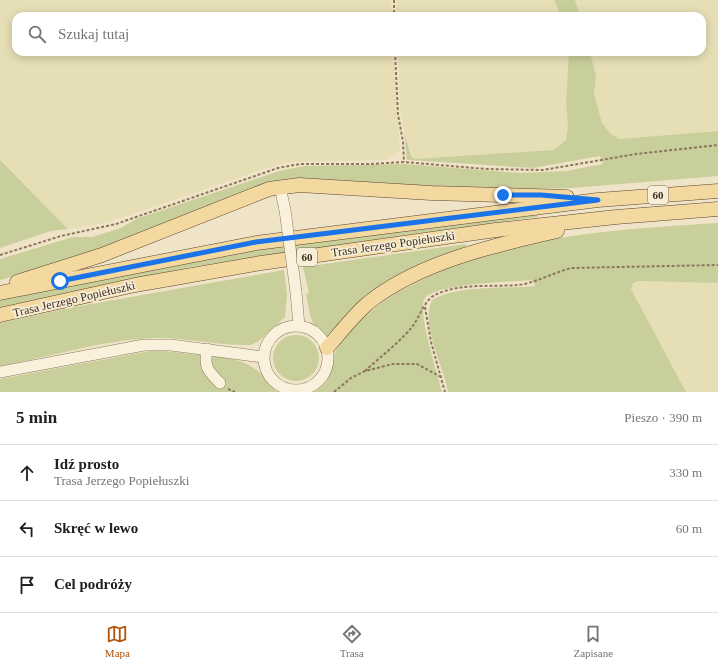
<!DOCTYPE html>
<html lang="pl">
<head>
<meta charset="utf-8">
<style>
  :root { --surface:#fff; --page:#f2f2f2; --text:#202124; --muted:#757577; --line:#e0e0e0; --accent:#b45309 }
  body { margin:0; font-family:Georgia,serif; background:var(--page); color:var(--text) }
  .stop { position:absolute; width:12px; height:12px; margin:-9px; border:3px solid #1a73e8; border-radius:50%; background:#fff }
  .stop.end { background:#1a73e8; border-color:#fff; box-shadow:0 1px 4px #0008 }
  .list { margin:0; padding:0; list-style:none }
  h2 { display:flex; justify-content:space-between; align-items:center; height:52px; margin:0; padding:0 16px; font-size:17px }
  h2 small { font-size:13px; font-weight:400; color:var(--muted) }
  .list li { display:grid; grid-template-columns:26px 1fr auto; gap:12px; align-items:center; box-sizing:border-box; height:56px; padding:0 16px; border-top:1px solid var(--line) }
  .list b { display:block; font-size:15px; white-space:nowrap }
  .list p { margin:0; font-size:13px; white-space:nowrap; color:var(--muted) }
  .list em { font-size:13px; font-style:normal; color:var(--muted) }
  .icon { flex:none; width:22px; height:22px; fill:none; stroke:currentColor; stroke-width:2; stroke-linecap:round; stroke-linejoin:round }
  .map { position:relative; flex:none; width:718px; height:392px; overflow:hidden }
  .search { position:absolute; background:var(--surface); box-shadow:0 2px 10px #0003; left:12px; right:12px; top:12px; height:44px; display:flex; align-items:center; gap:10px; box-sizing:border-box; padding:0 14px; border-radius:12px; color:var(--muted); font-size:15px }
  .sheet { height:220px; background:var(--surface) }
  nav { display:flex; justify-content:space-around; align-items:center; box-sizing:border-box; height:56px; border-top:1px solid var(--line); background:var(--surface); font-size:11px; color:var(--muted) }
  nav a { display:grid; justify-items:center; gap:2px }
  nav .on { color:var(--accent) }
  .map>svg:first-child { display:block }
  .farmland { fill:#e6deb5 }
  .green { fill:#c9cf9b }
  .lines { fill:none; stroke-linecap:round; stroke-linejoin:round }
  .minor-casing { stroke:#8d765c; stroke-width:12 }
  .major-casing { stroke:#5b4430; stroke-width:15 }
  .path { stroke:#8d765c; stroke-width:2; stroke-dasharray:3 2; stroke-linecap:butt }
  .minor { stroke:#faf1dc; stroke-width:11 }
  .major { stroke:#f3d9a0; stroke-width:14 }
  .minor-bridge-casing { stroke:#8d765c; stroke-width:12; stroke-linecap:butt }
  .minor-bridge { stroke:#faf1dc; stroke-width:11 }
  .route { stroke:#1a73e8; stroke-width:5 }
  .labels { text-anchor:middle; dominant-baseline:central; stroke-width:3.5; stroke-linejoin:round; paint-order:stroke }
  .shield { fill:#f7eed8; stroke:#756857; stroke-width:1 }
  .shield-label { font-size:11px; font-weight:bold; fill:#3d2e20 }
  .street-label { font-size:12px; fill:#3d2e20; stroke:#f7eed8 }
</style>
</head>
<body>
<div class="map">
<svg width="718" height="392" viewBox="0 0 718 392">
  <rect width="100%" height="100%" fill="#f0e4c8"/>
  <g class="farmland">
    <polygon points="0,0 391,0 392,16 16,16 16,52 393,52 400,149 396,154 387,160 291,162 263,169 130,215 95,225 68,229 0,160"/>
    <polygon points="396,0 554,0 561,16 396,16"/>
    <polygon points="575,0 718,0 718,131 619,139 610,133 602,123 594,94 596,76 590,52 702,52 702,16 580,16"/>
    <polygon points="398,52 569,52 566,102 568,127 566,140 554,150 414,159 404,132 400,110"/>
    <polygon points="639,281 718,283 718,392 686,392 631,289 633,283"/>
  </g>
  <g class="green">
    <polygon points="554,0 575,0 580,16 561,16"/>
    <polygon points="569,52 590,52 596,76 594,94 602,123 610,133 619,139 718,131 718,176 572,188 532,189 477,189 297,178 279,180 263,185 61,264 0,280 0,259 73,237 92,237 121,228 136,219 279,171 305,166 404,164 521,173 566,171 603,164 600,156 533,168 407,160 404,132 411,155 414,159 554,150 566,140 568,127 566,102"/>
    <polygon points="0,160 64,225 68,229 51,231 0,248"/>
    <polygon points="537,210 538,217 397,236 191,267 0,309 0,298 267,246"/>
    <path d="M718 223V283L639 281 633 283 631 289 686 392H448C444 368 420 323 432 300 456 285 506 289 535 286L532 280C514 282 430 283 424 300 418 314 438 375 442 392H314C338 378 328 364 338 346 346 331 363 318 376 307 394 293 416 282 437 273 525 234 623 229 718 223Z"/>
    <polygon points="466,244 466,248 450,254 328,338 313,323 310,315 306,294 309,293 303,267"/>
    <path d="M284 270 287 294 285 317 259 341 251 345C218 346 186 337 154 338 103 340 50 357 0 366V323L74 307Z"/>
    <circle cx="296" cy="358" r="23"/>
    <path d="M155 350 200 355 218 377 210 359 212 357C227 355 250 363 260 373 266 379 270 386 277 392H0V379Z"/>
  </g>
  <g class="lines">
    <g class="minor-casing">
      <g id="minor">
        <polyline points="280,187 285,210"/>
        <polyline points="296,292 299,326"/>
        <circle cx="296" cy="358" r="32"/>
        <path d="M207 349C204 367 207 370 220 383"/>
        <polyline points="0,372 144,345 171,345 263,357"/>
      </g>
    </g>
    <g class="major-casing">
      <g id="major">
        <polyline points="17,282 102,255 269,189 299,185 431,193 567,197"/>
        <polyline points="0,293 256,243 598,200 718,191"/>
        <polyline points="0,315 135,285 261,263 496,230 616,217 718,209"/>
        <path d="M327 348C340 333 353 316 368 303 419 262 495 245 557 231"/>
      </g>
    </g>
    <g class="path">
      <polyline points="394,0 394,16"/>
      <polyline points="395,52 398,114 403,142 404,162"/>
      <polyline points="0,255 61,236 116,224 278,168 300,164 370,164 404,162 486,169 543,170 636,154 718,145"/>
      <polyline points="425,307 431,342 445,392"/>
      <path d="M365 371C379 358 400 342 412 327 420 317 424 299 437 294 461 283 493 287 519 285 537 282 553 273 571 268L718 265"/>
      <polyline points="228,389 235,392"/>
      <polyline points="334,392 351,378 365,371 393,364 417,364 441,377"/>
    </g>
    <use href="#minor" class="minor"/>
    <use href="#major" class="major"/>
    <g class="minor-bridge-casing">
      <polyline id="minor-bridge" points="285,210 296,292"/>
    </g>
    <use href="#minor-bridge" class="minor-bridge"/>
  </g>
  <g class="lines">
    <polyline class="route" points="60,281 256,242 598,200 541,195 503,195"/>
  </g>
  <g class="labels">
    <g class="shield">
      <rect x="648" y="186" width="20" height="18" rx="3"/>
      <rect x="297" y="248" width="20" height="18" rx="3"/>
    </g>
    <g class="shield-label">
      <text x="658" y="195">60</text>
      <text x="307" y="257">60</text>
    </g>
    <g class="street-label">
      <text transform="translate(393 244) rotate(-8)">Trasa Jerzego Popiełuszki</text>
      <text transform="translate(74 299) rotate(-13)">Trasa Jerzego Popiełuszki</text>
    </g>
  </g>
</svg>
<div class="stop" style="left:60px;top:281px"></div>
<div class="stop end" style="left:503px;top:195px"></div>
<div class="search"><svg class="icon" aria-label="search" viewBox="0 0 24 24"><circle cx="10" cy="10" r="6"/><path d="M15 15l6 6"/></svg>Szukaj tutaj</div>
</div>
<section class="sheet">
<h2>5 min<small>Pieszo · 390 m</small></h2>
<ul class="list">
<li><svg class="icon" aria-label="ahead" viewBox="0 0 24 24"><path d="M12 20V5M6 11l6-6 6 6"/></svg><div><b>Idź prosto</b><p>Trasa Jerzego Popiełuszki</p></div><em>330 m</em></li>
<li><svg class="icon" aria-label="left" viewBox="0 0 24 24"><path d="M17 20v-9H6M10 6l-5 5 5 5"/></svg><div><b>Skręć w lewo</b></div><em>60 m</em></li>
<li><svg class="icon" aria-label="arrive" viewBox="0 0 24 24"><path d="M6 21V4h12l-3 4 3 4H6"/></svg><div><b>Cel podróży</b></div></li>
</ul>
</section>
<nav>
<a class="on"><svg class="icon" aria-label="map" viewBox="0 0 24 24"><path d="M3 6l6-2 6 2 6-2v14l-6 2-6-2-6 2zM9 4v14M15 6v14"/></svg>Mapa</a>
<a><svg class="icon" aria-label="directions" viewBox="0 0 24 24"><path d="M12 3l9 9-9 9-9-9zM9 14v-3h6M13 9l2 2-2 2"/></svg>Trasa</a>
<a><svg class="icon" aria-label="saved" viewBox="0 0 24 24"><path d="M7 4h10v16l-5-4-5 4z"/></svg>Zapisane</a>
</nav>
</body>
</html>
